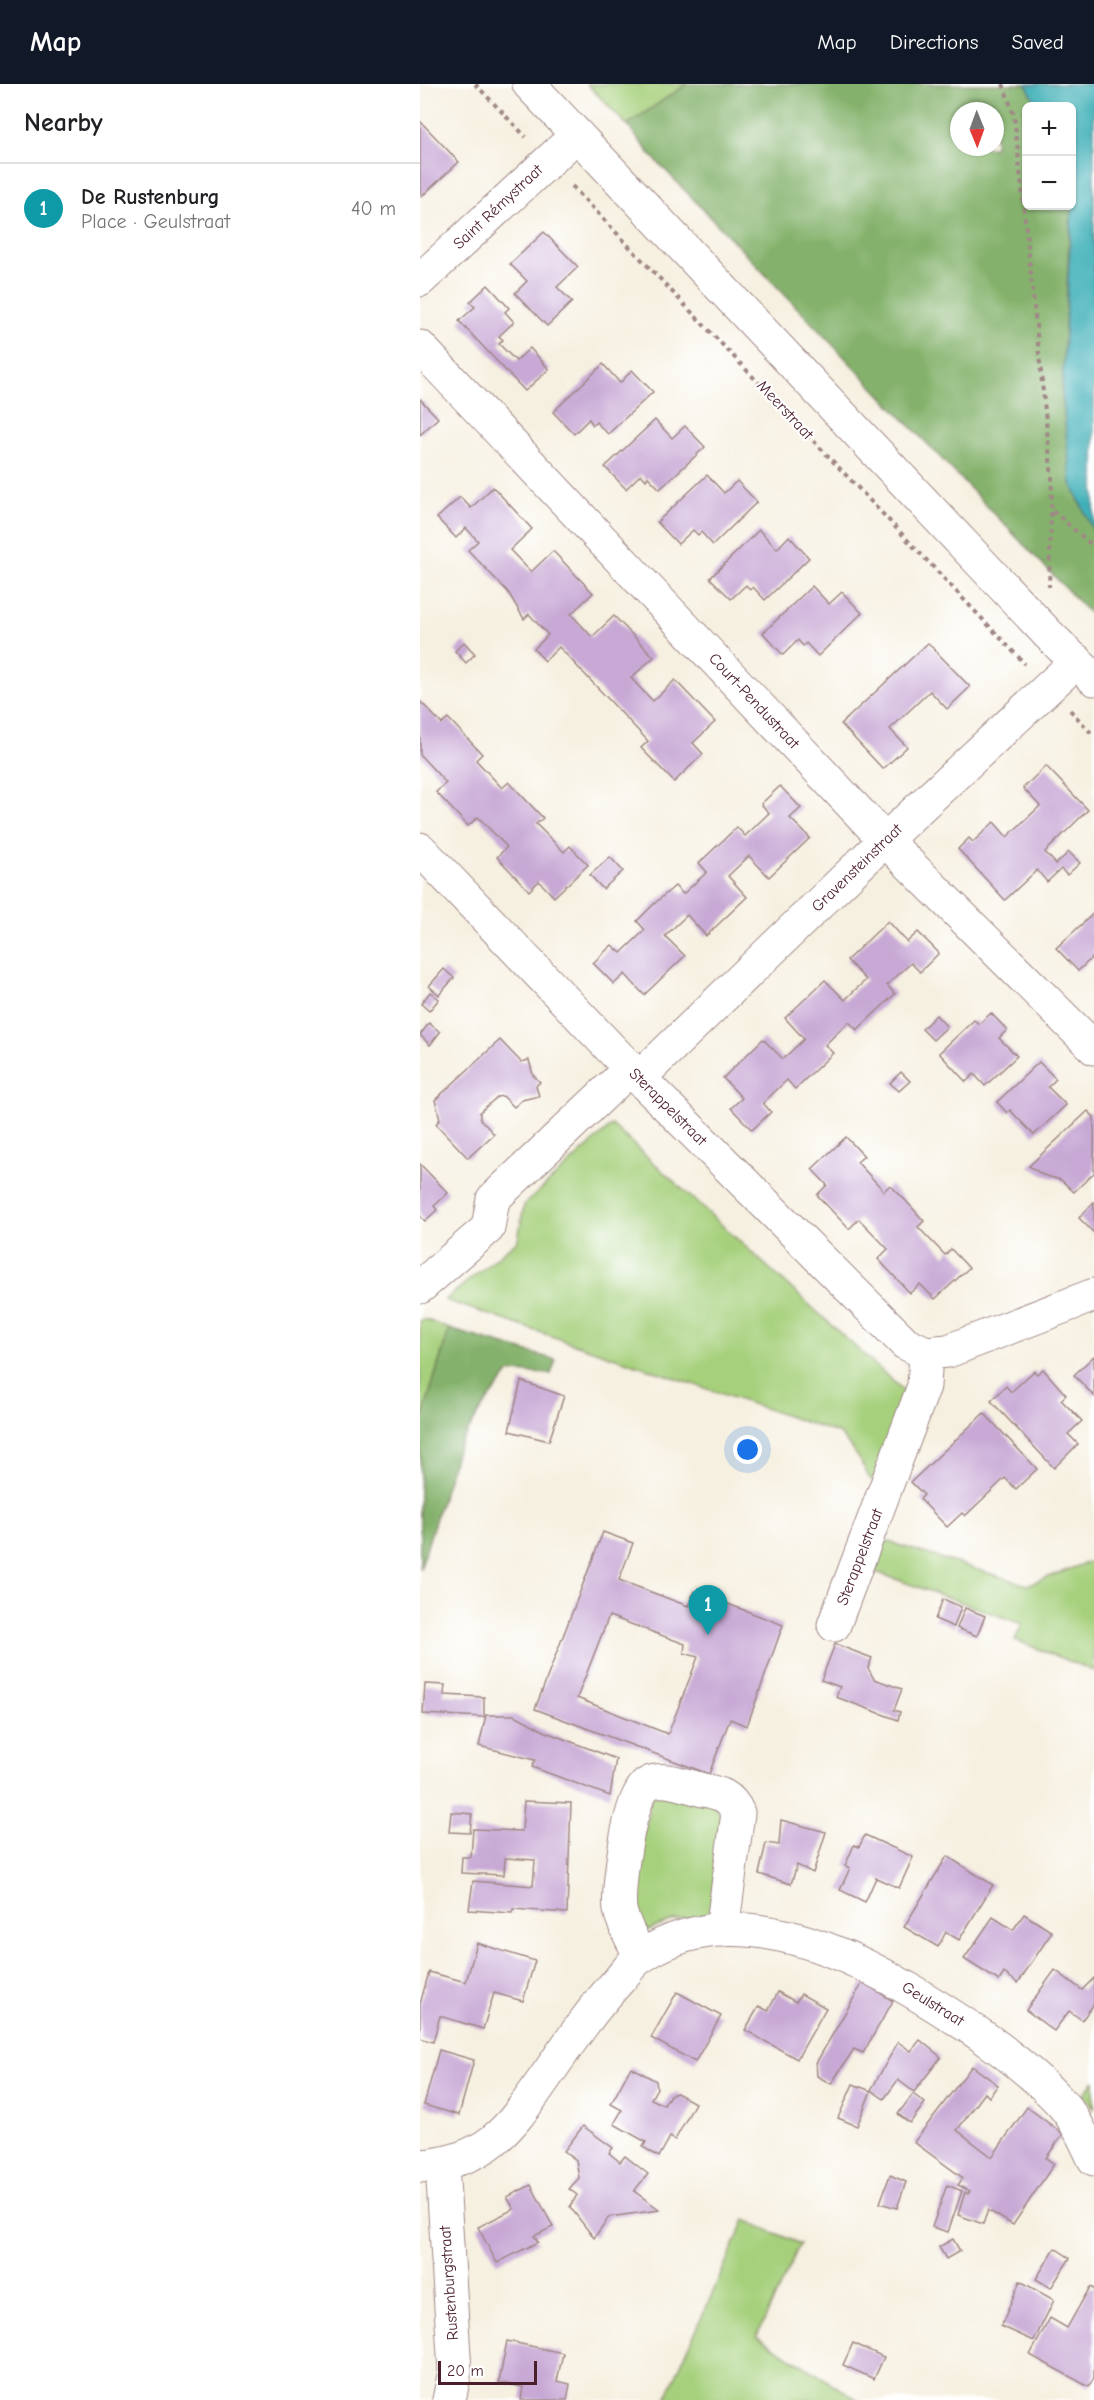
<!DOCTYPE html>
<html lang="en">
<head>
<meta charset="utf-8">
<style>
  :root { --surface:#fff; --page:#f2f2f2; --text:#202124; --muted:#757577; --line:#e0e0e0; --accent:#111827 }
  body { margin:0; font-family:"Comic Neue",sans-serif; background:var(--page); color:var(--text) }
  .controls { position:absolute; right:18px; top:18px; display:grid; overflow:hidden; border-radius:9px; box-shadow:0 2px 4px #0004 }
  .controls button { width:54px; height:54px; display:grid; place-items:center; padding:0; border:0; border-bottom:2px solid var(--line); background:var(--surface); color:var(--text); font:30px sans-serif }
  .compass { position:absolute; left:530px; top:18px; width:54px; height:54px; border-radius:50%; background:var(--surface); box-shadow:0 2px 4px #0004; rotate:179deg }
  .scale { position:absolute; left:18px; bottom:15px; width:99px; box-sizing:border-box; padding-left:6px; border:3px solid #4a1f2b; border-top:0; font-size:16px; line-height:21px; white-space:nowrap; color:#4a1f2b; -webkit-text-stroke:4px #fff; paint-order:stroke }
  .you { position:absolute; left:328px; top:1366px; width:21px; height:21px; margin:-15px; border:4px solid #fff; border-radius:50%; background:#1a73e8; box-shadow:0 0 0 9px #1a73e833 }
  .badge { display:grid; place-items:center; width:39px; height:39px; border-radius:50%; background:var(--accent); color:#fff; font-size:20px; font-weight:700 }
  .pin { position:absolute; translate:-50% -50px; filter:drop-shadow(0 2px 3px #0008) }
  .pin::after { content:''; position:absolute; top:32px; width:21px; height:18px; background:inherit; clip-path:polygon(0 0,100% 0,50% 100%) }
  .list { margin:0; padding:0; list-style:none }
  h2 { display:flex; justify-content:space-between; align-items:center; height:78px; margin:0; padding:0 24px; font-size:26px }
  h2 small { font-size:20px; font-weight:400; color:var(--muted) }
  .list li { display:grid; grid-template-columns:39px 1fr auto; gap:18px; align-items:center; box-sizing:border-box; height:90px; padding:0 24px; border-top:2px solid var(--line) }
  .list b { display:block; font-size:22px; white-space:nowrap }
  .list p { margin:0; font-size:20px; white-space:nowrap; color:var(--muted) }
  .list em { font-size:20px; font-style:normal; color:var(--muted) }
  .map { position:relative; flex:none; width:674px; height:2316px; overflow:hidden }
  header { display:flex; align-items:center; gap:36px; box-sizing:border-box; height:84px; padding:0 30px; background:var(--accent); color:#fff }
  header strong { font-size:28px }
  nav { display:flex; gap:33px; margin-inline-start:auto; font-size:21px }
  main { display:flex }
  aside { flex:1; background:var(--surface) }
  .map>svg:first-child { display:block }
  .green { fill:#a6d07c; stroke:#787854; stroke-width:1.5 }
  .forest { fill:#84b26c; stroke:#67684c; stroke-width:1.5; fill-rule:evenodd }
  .water { fill:#3fb0b8; stroke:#446872; stroke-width:1.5 }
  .building { fill:#c8a9d5; fill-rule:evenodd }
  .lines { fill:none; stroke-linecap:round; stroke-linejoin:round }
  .minor-casing { stroke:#a08886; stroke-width:35 }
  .path { stroke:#a08886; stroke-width:4; stroke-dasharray:4.5 4.5; stroke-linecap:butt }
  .minor { stroke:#fff; stroke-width:33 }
  .labels { text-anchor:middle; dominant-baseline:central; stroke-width:4.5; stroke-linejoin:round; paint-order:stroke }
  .street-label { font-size:16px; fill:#4a1f2b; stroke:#fff }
</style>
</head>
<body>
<header>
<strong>Map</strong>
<nav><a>Map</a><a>Directions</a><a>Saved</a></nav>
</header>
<main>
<aside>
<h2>Nearby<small></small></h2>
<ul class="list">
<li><span class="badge" style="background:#0f9aa8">1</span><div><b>De Rustenburg</b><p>Place · Geulstraat</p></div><em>40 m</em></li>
</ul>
</aside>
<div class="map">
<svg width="674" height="2316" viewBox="0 0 674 2316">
  <rect width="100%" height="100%" fill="#fff"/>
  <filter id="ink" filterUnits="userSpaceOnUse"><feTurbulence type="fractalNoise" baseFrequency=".0167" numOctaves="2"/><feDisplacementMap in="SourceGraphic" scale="12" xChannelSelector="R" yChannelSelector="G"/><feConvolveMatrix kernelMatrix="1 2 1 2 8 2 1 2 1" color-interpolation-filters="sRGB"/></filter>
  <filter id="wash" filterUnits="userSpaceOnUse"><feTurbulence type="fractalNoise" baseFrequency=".008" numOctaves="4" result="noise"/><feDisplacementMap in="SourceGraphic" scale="24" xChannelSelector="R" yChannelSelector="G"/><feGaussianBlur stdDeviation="1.35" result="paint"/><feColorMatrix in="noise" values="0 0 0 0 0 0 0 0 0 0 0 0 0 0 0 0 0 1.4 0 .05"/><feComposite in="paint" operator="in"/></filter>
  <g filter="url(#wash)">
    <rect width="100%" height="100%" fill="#f6f0e0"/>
    <g class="green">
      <polygon points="167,0 267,0 207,41"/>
      <polygon points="192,1041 487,1310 457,1396 450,1395 438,1373 420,1350 25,1216 98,1156 104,1121"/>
      <polygon points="0,1236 7,1236 29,1245 0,1342"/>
      <polygon points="462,1456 607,1501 674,1476 674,1587 595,1556 602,1540 453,1487"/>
      <polygon points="232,1709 292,1717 304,1734 290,1830 253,1837 226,1847 210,1821"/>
      <polygon points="674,1997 674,2025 664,2010"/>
      <polygon points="325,2136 380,2160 337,2252 438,2316 245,2316"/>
    </g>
    <g class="forest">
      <path d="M267 0H606L618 22H606V122H651L642 307 651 399 674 448V534L230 70 207 41ZM539 27H575V63H539Z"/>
      <polygon points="29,1245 136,1276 131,1290 90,1288 61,1325 38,1363 0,1485 0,1342"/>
    </g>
    <polygon class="water" points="606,0 674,0 674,448 651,399 642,307 652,122 652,22 618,22"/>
    <g id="blocks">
      <g class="building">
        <polygon points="0,37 39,78 2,112 0,109"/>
        <polygon points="124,148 158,183 137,203 152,218 127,242 95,209 107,197 90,180"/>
        <polygon points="68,201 89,224 85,228 94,238 79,252 83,256 79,260 96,277 110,264 129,285 105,307 39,237 55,223 50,218"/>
        <polygon points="183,280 200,299 212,286 233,308 188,350 176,338 173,341 169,335 154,350 133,328"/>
        <polygon points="0,315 18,334 0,351"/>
        <polygon points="235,336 252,354 265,342 285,363 240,405 228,393 226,396 221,390 206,405 185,383"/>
        <polygon points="287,391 304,409 317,397 337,418 293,461 281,448 278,451 273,446 258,460 237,438"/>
        <polygon points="73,403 112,445 90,466 111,488 133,467 173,509 151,530 172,553 194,532 234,573 211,594 222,606 233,617 255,596 295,638 273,659 283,670 254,698 221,664 228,657 139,563 125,577 114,565 128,551 109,530 104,535 88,508 48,466 58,457 46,444 36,454 17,434 40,413 51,424"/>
        <polygon points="339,446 357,465 369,452 389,474 345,516 333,503 330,506 326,501 311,515 290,494"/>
        <polygon points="392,502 409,520 422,508 442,529 398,572 386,559 383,562 378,556 363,571 343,549"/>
        <polygon points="44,558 55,570 46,579 35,567"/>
        <polygon points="508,559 550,603 527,625 510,607 470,645 487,663 463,685 421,640"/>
        <polygon points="0,617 22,640 28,634 62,670 56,676 82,704 89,698 123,734 116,740 144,768 150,762 168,781 134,813 119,797 109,807 77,773 87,763 58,733 48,742 16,708 26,699 0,671"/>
        <polygon points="626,682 668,726 625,768 636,780 649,768 660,779 647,791 641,785 627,798 617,786 585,816 538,765 549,754 553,758 574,738 587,753 620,722 603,704"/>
        <polygon points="360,702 381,724 370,734 390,754 349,793 329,772 308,792 327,813 286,852 267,831 245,852 265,872 224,911 205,890 194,900 173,879 192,861 201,869 225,846 217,837 235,819 255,802 263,810 287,788 279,779 317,743 325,752 349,729 341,720"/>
        <polygon points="190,773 203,787 183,805 170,791"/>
        <polygon points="674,829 674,872 658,887 636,864"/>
        <polygon points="468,837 487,858 498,848 519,869 500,888 491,879 467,901 475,910 437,946 429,938 417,949 405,961 413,969 375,1005 367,996 343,1019 351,1028 332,1046 311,1024 322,1014 303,994 343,955 363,975 384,955 365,934 405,896 425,916 435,906 446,896 427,876"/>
        <polygon points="24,885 34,894 19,911 9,902"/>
        <polygon points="10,908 19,915 9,927 1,920"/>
        <polygon points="571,929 587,946 579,954 597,972 565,1002 554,990 546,998 519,969 554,936 559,940"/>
        <polygon points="516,931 527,943 513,956 502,945"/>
        <polygon points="9,939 20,948 10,961 0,951"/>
        <polygon points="80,956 101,978 109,976 113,991 120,998 116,1002 119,1012 102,1016 94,1023 83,1012 77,1013 60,1028 60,1035 74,1050 48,1074 16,1040 20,1035 15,1016"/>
        <polygon points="619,978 636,995 628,1003 646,1021 614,1051 590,1026 587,1029 577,1018"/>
        <polygon points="481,988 490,997 479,1007 470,999"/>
        <polygon points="668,1027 674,1033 674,1089 654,1108 641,1096 623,1091 609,1082"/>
        <polygon points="426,1053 444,1072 437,1078 464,1107 470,1101 487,1118 504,1137 498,1143 525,1171 531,1165 549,1184 515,1215 500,1200 490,1209 458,1175 468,1165 439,1135 429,1145 397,1111 407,1101 392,1085"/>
        <polygon points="0,1080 28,1109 14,1122 17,1126 5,1137 0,1132"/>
        <polygon points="674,1118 674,1149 659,1134"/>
        <polygon points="674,1272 674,1312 654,1291"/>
        <polygon points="623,1285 646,1311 641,1316 662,1337 648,1350 658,1360 634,1384 571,1317 586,1302 591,1308 614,1287 617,1290"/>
        <polygon points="101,1297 144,1312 129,1357 89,1347"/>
        <polygon points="564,1329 617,1385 596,1405 585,1394 545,1432 542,1429 527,1443 500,1415 504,1411 491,1398"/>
        <path d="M183 1448 213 1459 199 1496 268 1522 274 1507 363 1541 327 1642 310 1635 289 1690 115 1625ZM189 1532 265 1560 264 1569 278 1573 248 1650 157 1614Z"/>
        <polygon points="523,1515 541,1523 534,1543 515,1535"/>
        <polygon points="545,1524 565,1532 557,1552 537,1544"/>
        <polygon points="415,1560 452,1574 448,1584 454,1595 482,1605 474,1626 480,1628 478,1636 416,1613 420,1603 401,1596"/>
        <polygon points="5,1600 25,1601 24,1611 64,1613 64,1633 3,1630"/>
        <polygon points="66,1631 95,1631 126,1648 196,1675 190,1712 112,1683 115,1676 59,1662"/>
        <polygon points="104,1717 151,1719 147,1829 93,1825 92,1829 49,1826 53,1797 113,1802 115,1776 85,1774 84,1791 41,1789 42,1773 51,1773 53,1745 102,1747"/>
        <polygon points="31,1728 52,1730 50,1749 29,1748"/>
        <polygon points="361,1736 406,1748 393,1789 377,1781 371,1800 339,1790 346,1759 359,1761"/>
        <polygon points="445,1751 493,1773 479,1804 456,1794 445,1818 420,1806 430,1784 425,1782 434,1761 439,1763"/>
        <polygon points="527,1772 573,1801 539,1856 526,1848 518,1863 484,1843"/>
        <polygon points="604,1830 632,1848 598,1899 584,1889 579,1897 544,1875 573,1833 593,1846"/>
        <polygon points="57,1859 115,1877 103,1917 74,1909 63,1945 20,1932 13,1958 0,1954 0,1920 9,1888 46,1898"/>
        <polygon points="635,1886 662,1906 674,1894 674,1920 662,1936 649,1927 634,1947 606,1926"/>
        <polygon points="443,1898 473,1917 443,1969 434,1965 411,2000 397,1992 396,1979"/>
        <polygon points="257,1908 301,1932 275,1978 231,1954"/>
        <polygon points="358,1908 376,1918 381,1910 406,1924 377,1975 325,1946 339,1922 348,1927"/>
        <polygon points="500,1956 521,1973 494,2008 478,1996 464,2015 451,2006 478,1958 491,1967"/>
        <polygon points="19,1966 54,1976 39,2031 4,2021"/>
        <polygon points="552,1982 578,2001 569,2013 565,2009 537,2046 572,2073 607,2023 643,2050 626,2074 634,2080 593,2141 568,2126 563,2140 538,2131 545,2108 548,2110 550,2107 538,2101 543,2094 494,2058"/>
        <polygon points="211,1983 236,1997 237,2004 231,2015 244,2021 250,2011 257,2009 275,2019 255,2056 250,2053 239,2073 223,2063 226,2058 194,2040 202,2026 191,2020"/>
        <polygon points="433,2000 451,2007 437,2042 418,2034"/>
        <polygon points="493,2010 505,2019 490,2039 478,2030"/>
        <polygon points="163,2042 193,2064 189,2069 200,2078 205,2072 228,2090 214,2107 240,2126 189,2133 174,2154 150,2123 157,2111 149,2105 159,2094 156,2076 144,2067"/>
        <polygon points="470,2091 486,2098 477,2124 460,2119"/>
        <polygon points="111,2101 133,2143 114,2152 118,2158 77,2179 58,2143 94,2125 87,2113"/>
        <polygon points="527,2101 542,2107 528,2148 512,2143"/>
        <polygon points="533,2155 540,2167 526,2175 519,2163"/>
        <polygon points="635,2164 650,2174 631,2204 616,2195"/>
        <polygon points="600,2197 634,2216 614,2257 581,2242"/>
        <polygon points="670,2203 674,2205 674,2294 669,2303 610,2271 630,2234 647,2244"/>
        <polygon points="87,2257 143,2269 137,2297 150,2300 147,2316 101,2316 103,2303 79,2298"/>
        <polygon points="433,2259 464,2273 454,2295 423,2281"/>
      </g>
    </g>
  </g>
  <g filter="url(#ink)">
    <use href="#blocks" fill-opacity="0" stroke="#a08886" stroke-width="1.5"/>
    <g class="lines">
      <g class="minor-casing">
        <g id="minor">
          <polyline points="109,0 628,550 674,595"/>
          <polyline points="0,196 157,51"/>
          <polyline points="0,263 465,756 674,964"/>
          <polyline points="0,765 219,994 485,1259 506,1269 528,1267 674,1211"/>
          <polyline points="219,994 465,756 657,577"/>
          <polyline points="0,1203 68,1144 73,1115 210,985"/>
          <polyline points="414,1541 504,1302 506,1269"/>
          <path d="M220 1872C214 1858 203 1841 200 1826 197 1805 209 1707 229 1699 244 1692 267 1702 283 1706 300 1709 311 1712 318 1729L302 1846"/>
          <polyline points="22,2081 35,2287 29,2316"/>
          <path d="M0 2082C71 2077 91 2042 129 1988 151 1956 173 1924 200 1895 207 1887 213 1877 222 1872 306 1816 413 1860 490 1906 542 1937 601 1975 642 2020 656 2036 665 2056 674 2075"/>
        </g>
      </g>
      <g class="path">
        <polyline points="55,0 106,53"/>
        <polyline points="583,0 594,31 632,394 629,503"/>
        <polyline points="152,102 605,580"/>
        <polyline points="633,427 674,463"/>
        <polyline points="650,626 674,652"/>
      </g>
      <use href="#minor" class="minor"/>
    </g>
  </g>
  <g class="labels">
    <g class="street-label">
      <text transform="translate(78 123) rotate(-43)">Saint Rémystraat</text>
      <text transform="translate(365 326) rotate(47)">Meerstraat</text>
      <text transform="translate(334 617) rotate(47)">Court-Pendustraat</text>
      <text transform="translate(437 784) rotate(-44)">Gravensteinstraat</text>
      <text transform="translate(248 1023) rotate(45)">Sterappelstraat</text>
      <text transform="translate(440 1473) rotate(-69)">Sterappelstraat</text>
      <text transform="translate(513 1920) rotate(32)">Geulstraat</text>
      <text transform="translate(29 2199) rotate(-94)">Rustenburgstraat</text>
    </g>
  </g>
</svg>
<div class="controls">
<button>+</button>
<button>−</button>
</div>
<svg class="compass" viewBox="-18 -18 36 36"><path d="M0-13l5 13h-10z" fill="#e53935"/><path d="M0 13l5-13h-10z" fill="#757577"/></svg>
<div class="scale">20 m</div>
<div class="you"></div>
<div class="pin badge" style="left:288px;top:1551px;background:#0f9aa8">1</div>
</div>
</main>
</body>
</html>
